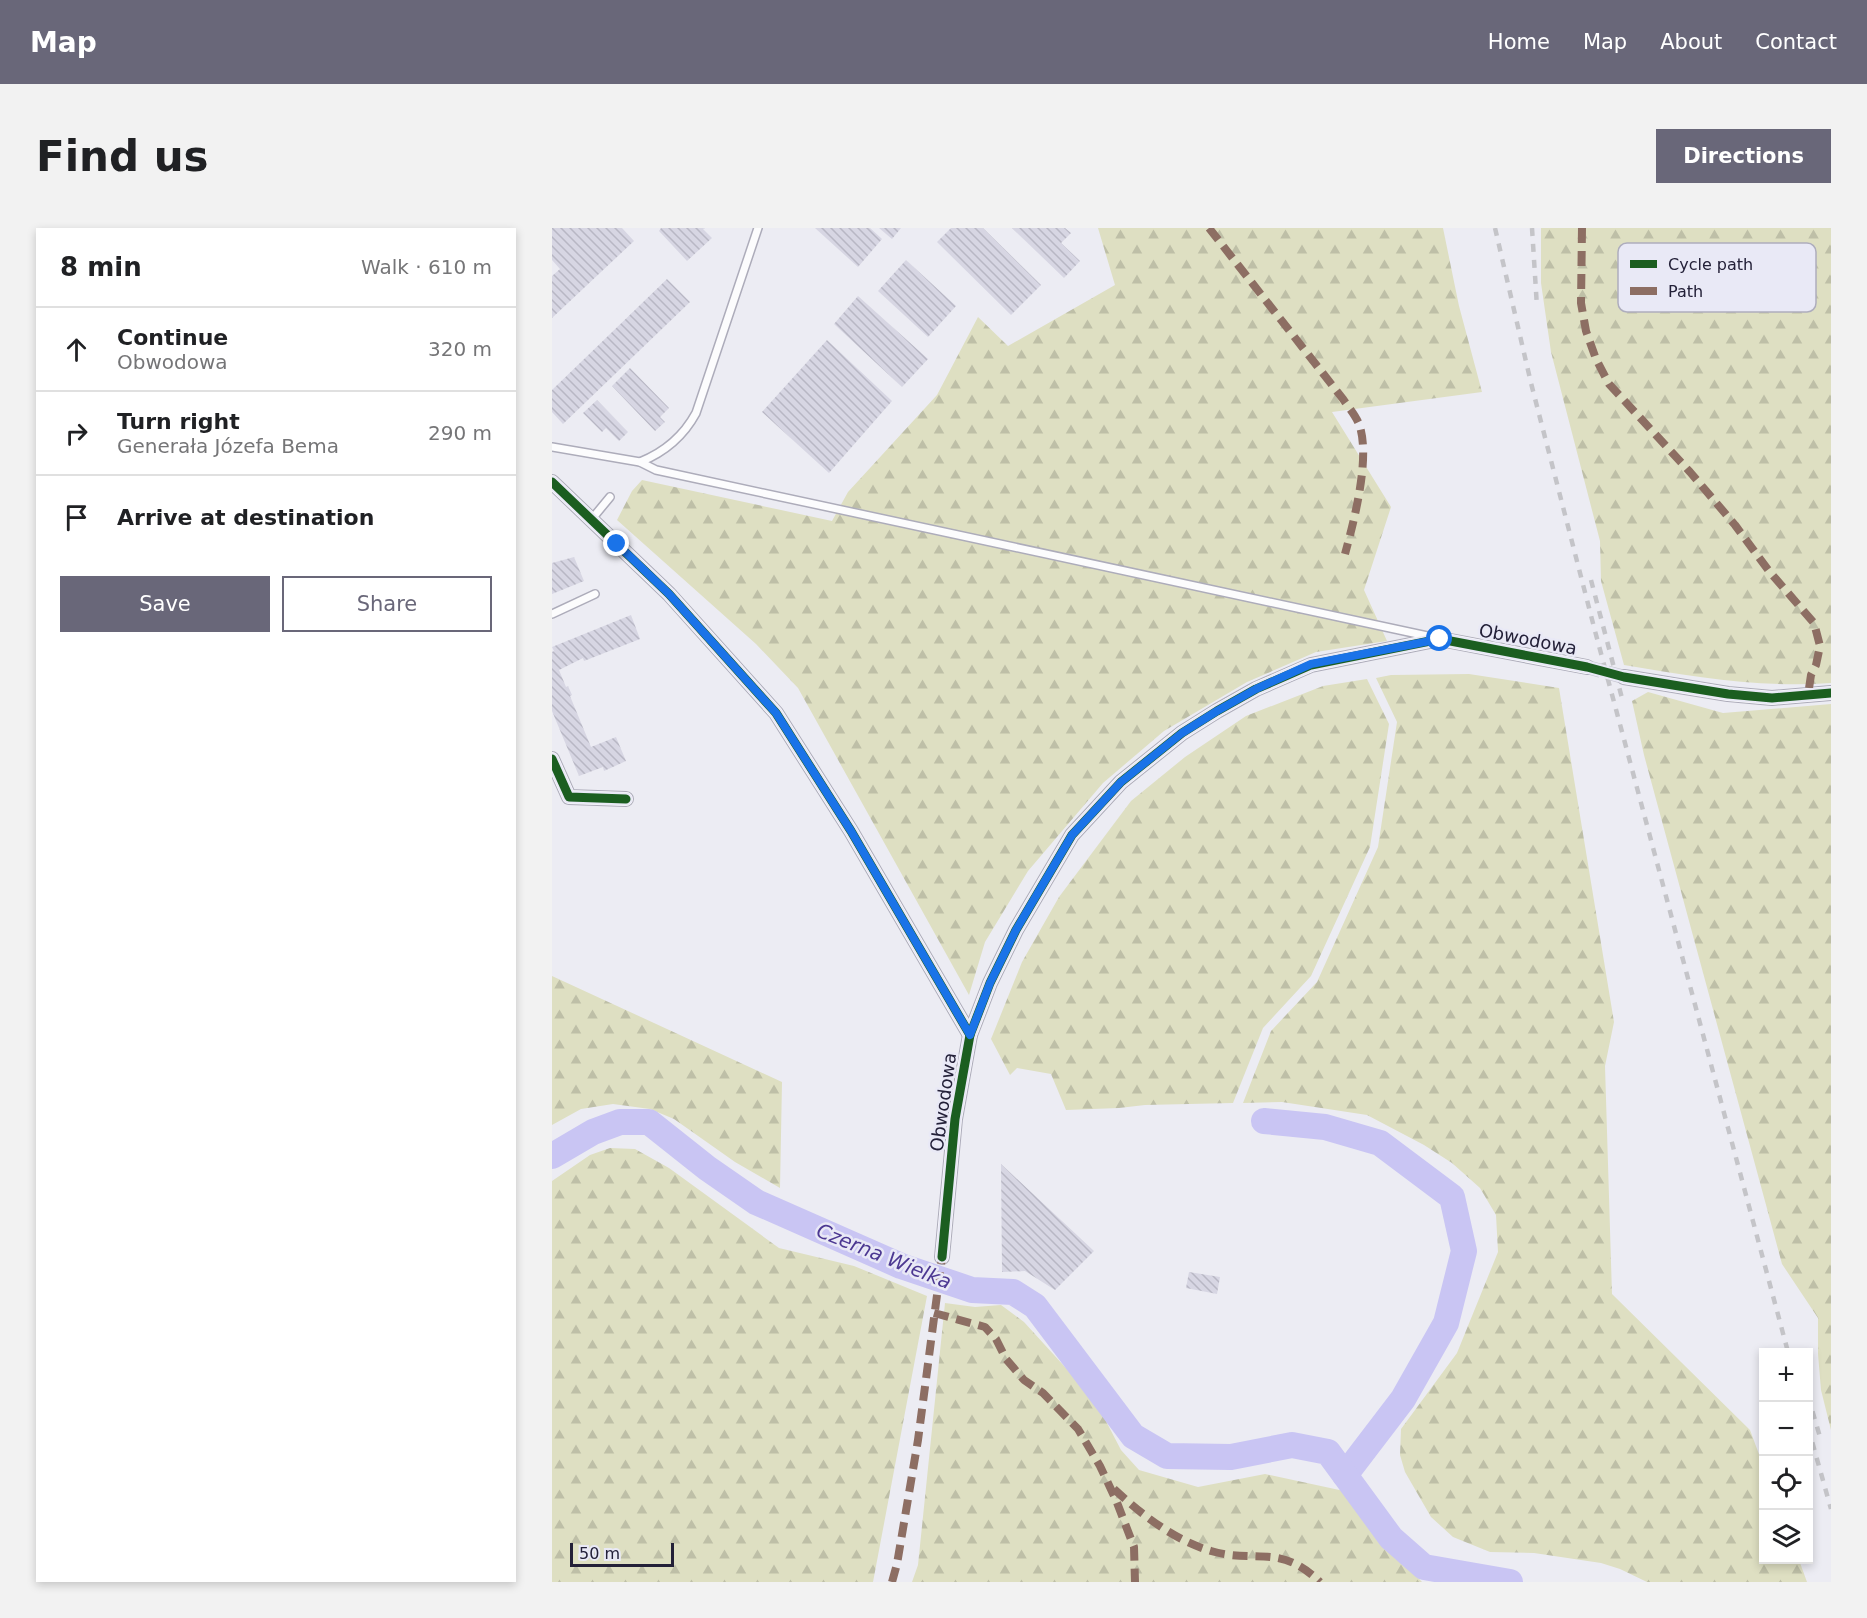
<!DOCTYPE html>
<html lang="en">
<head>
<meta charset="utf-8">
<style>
  :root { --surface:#fff; --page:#f2f2f2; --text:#202124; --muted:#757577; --line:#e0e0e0; --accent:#696779 }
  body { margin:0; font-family:"DejaVu Sans",sans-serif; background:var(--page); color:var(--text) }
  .controls { position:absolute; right:18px; bottom:18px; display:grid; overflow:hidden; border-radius:0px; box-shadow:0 3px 9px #0003 }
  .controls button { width:54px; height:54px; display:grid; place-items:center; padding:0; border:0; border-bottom:2px solid var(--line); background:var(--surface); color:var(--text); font:30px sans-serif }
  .scale { position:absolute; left:18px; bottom:15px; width:104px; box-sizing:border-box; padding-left:6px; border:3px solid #232038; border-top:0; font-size:16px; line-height:21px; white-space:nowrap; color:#232038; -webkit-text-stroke:4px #e9e9f6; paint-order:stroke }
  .stop { position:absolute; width:18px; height:18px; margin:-14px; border:4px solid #1a73e8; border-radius:50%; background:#fff }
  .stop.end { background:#1a73e8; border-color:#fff; box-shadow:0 2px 6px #0008 }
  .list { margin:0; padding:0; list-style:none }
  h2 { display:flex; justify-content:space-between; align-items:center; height:78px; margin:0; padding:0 24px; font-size:26px }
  h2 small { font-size:20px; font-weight:400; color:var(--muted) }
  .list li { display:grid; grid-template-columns:39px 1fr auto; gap:18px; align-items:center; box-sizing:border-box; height:84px; padding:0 24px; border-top:2px solid var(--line) }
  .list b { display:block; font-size:22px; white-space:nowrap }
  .list p { margin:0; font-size:20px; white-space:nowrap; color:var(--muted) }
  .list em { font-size:20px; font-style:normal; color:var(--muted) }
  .actions { display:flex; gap:12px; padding:18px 24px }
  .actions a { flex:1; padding:14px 0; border:2px solid var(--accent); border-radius:0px; text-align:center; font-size:21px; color:var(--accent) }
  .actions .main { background:var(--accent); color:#fff }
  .icon { flex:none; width:33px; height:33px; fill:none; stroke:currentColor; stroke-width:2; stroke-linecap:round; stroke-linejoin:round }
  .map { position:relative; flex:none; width:1279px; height:1354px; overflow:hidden; border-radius:0px }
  header { display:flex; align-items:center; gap:36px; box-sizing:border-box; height:84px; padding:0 30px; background:var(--accent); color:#fff }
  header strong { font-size:28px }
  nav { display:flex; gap:33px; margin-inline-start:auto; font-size:21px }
  .intro { display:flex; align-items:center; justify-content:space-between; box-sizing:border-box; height:144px; padding:0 36px }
  h1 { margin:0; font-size:42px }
  .button { padding:15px 27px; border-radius:0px; background:var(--accent); color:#fff; font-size:21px; font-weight:700 }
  main { display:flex; gap:36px; padding:0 36px }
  aside { flex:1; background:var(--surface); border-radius:0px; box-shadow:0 3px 9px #0003 }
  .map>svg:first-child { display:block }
  .forest { fill:url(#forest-firs) }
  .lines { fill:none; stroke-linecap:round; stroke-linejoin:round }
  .river { stroke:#c9c5f3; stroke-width:26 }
  .building { fill:url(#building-back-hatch) }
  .street-tunnel { stroke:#c4c3ce; stroke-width:14; stroke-dasharray:14 7; stroke-linecap:butt }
  .lane-casing { stroke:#adacba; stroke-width:10 }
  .street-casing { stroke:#adacba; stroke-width:16 }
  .lane { stroke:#fcfcfd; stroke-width:7 }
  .street { stroke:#fcfcfd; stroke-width:14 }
  .rail { stroke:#c4c4c8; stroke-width:4.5; stroke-dasharray:8 8; stroke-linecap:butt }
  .quiet { stroke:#8d6e63; stroke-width:8; stroke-dasharray:15 8; stroke-linecap:butt }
  .cycleway-casing { stroke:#e9e9f6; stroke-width:13 }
  .cycleway { stroke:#1b5e20; stroke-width:9 }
  .route { stroke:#1a73e8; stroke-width:8 }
  .labels { text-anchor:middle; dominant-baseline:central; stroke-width:5; stroke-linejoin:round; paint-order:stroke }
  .street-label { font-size:18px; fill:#232038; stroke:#e9e9f6 }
  .water-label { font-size:20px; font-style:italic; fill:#4c3892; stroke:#e9e9f6 }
  .key { fill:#e9e9f6; stroke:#aeadbd; stroke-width:1.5 }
  .key-label { font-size:16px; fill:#232038 }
</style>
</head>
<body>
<header>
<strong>Map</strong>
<nav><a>Home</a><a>Map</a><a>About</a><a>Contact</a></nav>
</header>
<div class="intro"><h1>Find us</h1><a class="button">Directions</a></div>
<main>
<aside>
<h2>8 min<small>Walk · 610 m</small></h2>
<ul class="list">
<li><svg class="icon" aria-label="ahead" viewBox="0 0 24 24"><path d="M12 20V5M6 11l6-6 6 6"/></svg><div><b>Continue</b><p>Obwodowa</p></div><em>320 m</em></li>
<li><svg class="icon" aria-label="right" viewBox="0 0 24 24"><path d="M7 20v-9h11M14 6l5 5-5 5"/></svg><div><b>Turn right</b><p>Generała Józefa Bema</p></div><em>290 m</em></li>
<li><svg class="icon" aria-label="arrive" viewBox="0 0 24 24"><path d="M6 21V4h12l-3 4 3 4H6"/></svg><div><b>Arrive at destination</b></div></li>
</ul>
<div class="actions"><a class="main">Save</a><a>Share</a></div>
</aside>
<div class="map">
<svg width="1279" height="1354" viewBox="0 0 1279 1354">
  <defs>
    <pattern id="forest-firs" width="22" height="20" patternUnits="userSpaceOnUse" patternTransform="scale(1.5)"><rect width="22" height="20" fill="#dedfc2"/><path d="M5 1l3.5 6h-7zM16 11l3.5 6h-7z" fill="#bebfa7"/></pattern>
    <pattern id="building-back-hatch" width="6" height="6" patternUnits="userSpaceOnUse" patternTransform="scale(1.5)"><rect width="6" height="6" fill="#d7d6e3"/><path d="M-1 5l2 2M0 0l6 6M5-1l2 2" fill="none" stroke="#b8b7c4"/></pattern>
  </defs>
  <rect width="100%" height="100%" fill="#ececf3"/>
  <g class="forest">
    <polygon points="546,0 891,0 907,78 930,164 780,184 839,279 812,362 835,413 764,424 695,454 612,503 551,555 476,643 433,714 417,767 246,460 204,416 65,292 80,263 90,252 280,293 296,264 385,167 426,89 456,118 563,57"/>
    <path d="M989 0H1279V455C1209 460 1141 449 1072 437L1049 353 1048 313 999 124 989 55Z"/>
    <polygon points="917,446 1007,460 1062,794 1053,838 1060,1066 1198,1202 1211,1237 1212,1332 1247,1332 1255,1354 1095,1354 1068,1341 1049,1335 982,1325 938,1324 901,1309 879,1289 853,1244 848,1227 849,1201 905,1125 946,1024 944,987 928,960 900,935 872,917 815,887 730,874 691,875 719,803 765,754 826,619 845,494 824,450 839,447"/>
    <polygon points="815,451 837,496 818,619 759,748 711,800 681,875 593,877 567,880 514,882 499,846 465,840 458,847 439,811 470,734 507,669 579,573 633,529 694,488 771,458"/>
    <polygon points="1096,464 1171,485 1279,476 1279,1202 1269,1162 1266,1126 1266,1090 1230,1036 1092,527 1080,473"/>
    <polygon points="0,748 230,854 228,960 183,934 122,891 98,881 61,876 29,881 0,897"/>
    <polygon points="58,920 83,921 117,940 227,1020 302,1038 375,1068 321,1354 0,1354 0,953 38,927"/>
    <polygon points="393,1075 423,1079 449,1077 472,1094 543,1172 569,1222 587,1242 646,1259 713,1246 792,1263 832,1294 854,1337 870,1354 360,1354 366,1337"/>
  </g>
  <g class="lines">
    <g class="river">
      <polyline points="712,893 773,899 828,915 900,969 912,1023 894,1095 851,1171 793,1247"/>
      <polyline points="0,928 41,904 68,894 97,894 155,940 204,974 349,1038 420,1062 461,1064 483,1078 581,1208 615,1228 679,1229 740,1217 776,1224 839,1310 872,1339 958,1354"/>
    </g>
  </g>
  <g class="building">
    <polygon points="0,0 70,0 82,13 0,90 0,48 8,41 0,32"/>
    <polygon points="109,0 153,0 151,1 160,10 135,33 107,3"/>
    <polygon points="263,0 318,0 330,11 306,39"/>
    <polygon points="327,0 349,0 340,11"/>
    <polygon points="399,0 431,0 489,57 459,87 385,14"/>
    <polygon points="460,0 513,0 519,5 509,15 528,33 512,50"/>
    <polygon points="354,32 404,78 376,109 326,63"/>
    <polygon points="115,51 138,74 11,196 0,184 0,162"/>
    <polygon points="306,68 376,131 350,159 282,96"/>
    <polygon points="275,112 340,173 277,245 210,184"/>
    <polygon points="78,140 117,180 108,189 113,194 103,203 60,158"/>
    <polygon points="45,172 76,204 67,213 54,200 50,204 31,185"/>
    <polygon points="22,329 32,353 0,366 0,335"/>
    <polygon points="79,387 88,411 32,433 31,430 7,442 14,459 16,458 20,467 18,468 39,519 64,509 74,533 52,543 51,539 27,548 0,483 0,424 2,423 0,419"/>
    <polygon points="449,936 542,1023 503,1062 473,1043 450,1044"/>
    <polygon points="637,1044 668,1049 665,1066 634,1060"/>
  </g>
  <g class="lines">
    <polyline class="street-tunnel" points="1035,439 1072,449"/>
    <g class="lane-casing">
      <g id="lane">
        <polyline points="0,219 88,234 104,242 880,409"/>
        <path d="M88 234C113 224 131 209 144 185L206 0"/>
        <polyline points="39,292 58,269"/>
        <polyline points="0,386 43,366"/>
      </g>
    </g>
    <g class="street-casing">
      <g id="street">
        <polyline points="0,254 117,366 224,485 299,603 418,807"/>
        <polyline points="1072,449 1176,466 1220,470 1279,465"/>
        <polyline points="0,531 17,569 74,571"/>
        <polyline points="390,1029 403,891 418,807 438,755 464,702 520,607 569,554 630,505 665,483 704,461 759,437 888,411 1035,439"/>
      </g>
    </g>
    <use href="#lane" class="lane"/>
    <use href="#street" class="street"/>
    <g class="rail">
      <polyline points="943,0 979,155 1043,403 1236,1124"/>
      <polyline points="980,0 985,79"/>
      <polyline points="1039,352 1071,474"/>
      <polyline points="1256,1168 1268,1209"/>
      <polyline points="1256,1199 1279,1281"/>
    </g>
    <g class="quiet">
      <path d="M657 0 791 171C797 180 805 189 808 199 818 232 802 293 793 326"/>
      <polyline points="1030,0 1029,75 1034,103 1044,131 1057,156 1138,244 1183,297 1217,343 1262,395 1268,418 1264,437 1259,447 1256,467"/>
      <polyline points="382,1085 433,1099 444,1111 454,1131 472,1152 491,1165 526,1201 548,1238 564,1272 582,1319 583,1354"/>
      <path d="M562 1261C590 1287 622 1312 659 1323 704 1336 728 1315 768 1354"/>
      <polyline points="340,1354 345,1336 366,1212 390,1029"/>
    </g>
    <g class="cycleway-casing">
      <g id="cycleway">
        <polyline points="0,254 117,366 224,485 299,603 418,807"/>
        <polyline points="0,531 17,569 74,571"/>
        <polyline points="390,1029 403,891 418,807 438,755 464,702 520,607 569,554 630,505 665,483 704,461 759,437 888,411 1035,439 1072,449 1176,466 1220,470 1279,465"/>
      </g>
    </g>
    <use href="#cycleway" class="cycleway"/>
  </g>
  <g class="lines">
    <polyline class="route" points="65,316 117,366 224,485 299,603 418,807 438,755 464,702 520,607 569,554 630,505 665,483 704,461 759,436 888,411"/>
  </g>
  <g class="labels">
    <g class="street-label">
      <text transform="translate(976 411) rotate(11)">Obwodowa</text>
      <text transform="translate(391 874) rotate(-82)">Obwodowa</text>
    </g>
    <g class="water-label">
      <text transform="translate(332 1028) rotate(22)">Czerna Wielka</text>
    </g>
  </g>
  <rect x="1066" y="15" width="198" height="69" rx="9" class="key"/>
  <rect x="1078" y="32" width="27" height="8" fill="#1b5e20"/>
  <rect x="1078" y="59" width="27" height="8" fill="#8d6e63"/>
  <g class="key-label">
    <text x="1116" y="42">Cycle path</text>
    <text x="1116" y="69">Path</text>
  </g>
</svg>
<div class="controls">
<button>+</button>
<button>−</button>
<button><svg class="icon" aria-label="locate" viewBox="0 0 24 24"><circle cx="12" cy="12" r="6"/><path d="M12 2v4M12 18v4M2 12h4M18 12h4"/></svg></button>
<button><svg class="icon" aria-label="layers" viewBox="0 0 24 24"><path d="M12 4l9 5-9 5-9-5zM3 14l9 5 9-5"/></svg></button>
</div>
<div class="scale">50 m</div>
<div class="stop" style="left:888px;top:411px"></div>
<div class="stop end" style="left:65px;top:316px"></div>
</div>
</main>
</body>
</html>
